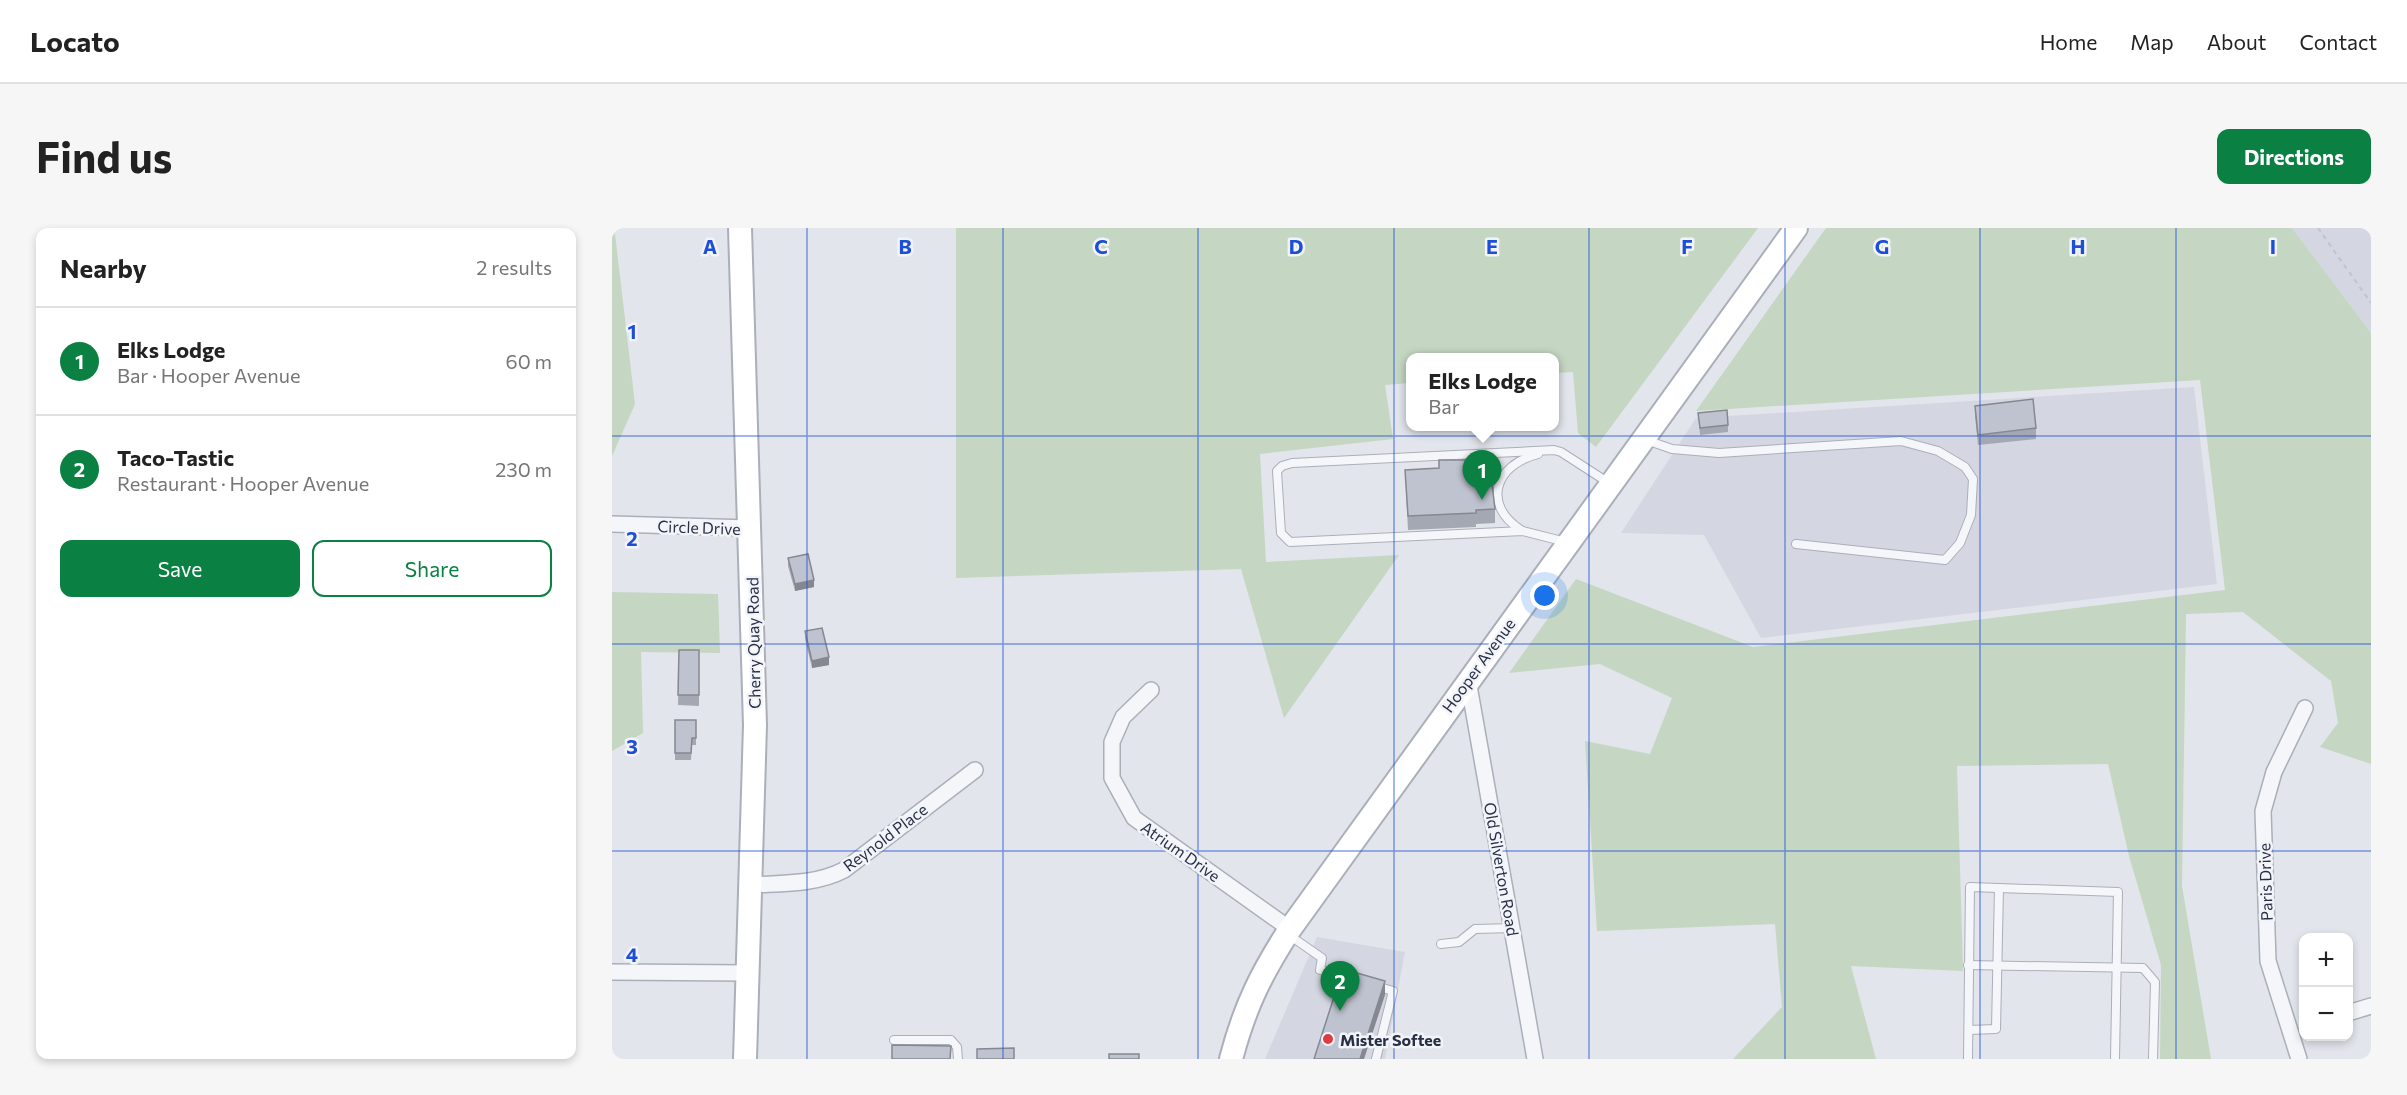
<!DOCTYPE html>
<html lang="en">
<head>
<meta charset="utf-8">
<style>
  :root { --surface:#fff; --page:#f6f6f6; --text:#222; --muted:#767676; --line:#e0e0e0; --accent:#0b8043 }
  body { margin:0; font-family:Commissioner,sans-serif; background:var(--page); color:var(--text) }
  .controls { position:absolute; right:18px; bottom:18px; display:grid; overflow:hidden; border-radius:12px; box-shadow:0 3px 9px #0003 }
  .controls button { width:54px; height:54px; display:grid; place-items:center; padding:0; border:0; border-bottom:2px solid var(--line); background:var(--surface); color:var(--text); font:30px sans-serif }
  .you { position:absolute; left:933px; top:368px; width:21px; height:21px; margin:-15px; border:4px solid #fff; border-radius:50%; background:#1a73e8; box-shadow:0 0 0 9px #1a73e833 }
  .badge { display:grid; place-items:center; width:39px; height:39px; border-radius:50%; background:var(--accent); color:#fff; font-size:20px; font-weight:700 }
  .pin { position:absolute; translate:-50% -50px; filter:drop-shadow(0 2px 3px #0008) }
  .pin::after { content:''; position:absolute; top:32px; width:21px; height:18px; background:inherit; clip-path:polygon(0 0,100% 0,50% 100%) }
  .popup { position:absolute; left:794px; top:125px; width:153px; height:78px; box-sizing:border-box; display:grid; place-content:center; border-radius:12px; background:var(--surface); filter:drop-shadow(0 2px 4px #0005); font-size:20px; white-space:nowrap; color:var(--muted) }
  .popup b { font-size:22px; color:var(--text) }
  .popup::after { content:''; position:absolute; left:50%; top:100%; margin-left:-12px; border:12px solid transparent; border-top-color:var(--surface) }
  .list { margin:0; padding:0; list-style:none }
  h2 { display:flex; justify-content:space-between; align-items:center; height:78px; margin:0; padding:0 24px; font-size:26px }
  h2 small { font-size:20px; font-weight:400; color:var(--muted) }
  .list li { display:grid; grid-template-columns:39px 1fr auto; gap:18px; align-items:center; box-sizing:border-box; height:108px; padding:0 24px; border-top:2px solid var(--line) }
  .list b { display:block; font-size:22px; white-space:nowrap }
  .list p { margin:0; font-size:20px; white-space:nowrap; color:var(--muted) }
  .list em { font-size:20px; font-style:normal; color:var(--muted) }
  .actions { display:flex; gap:12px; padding:18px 24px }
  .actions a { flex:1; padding:14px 0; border:2px solid var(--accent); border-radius:12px; text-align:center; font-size:21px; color:var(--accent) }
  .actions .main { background:var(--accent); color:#fff }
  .map { position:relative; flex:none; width:1759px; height:831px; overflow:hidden; border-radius:12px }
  header { display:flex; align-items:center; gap:36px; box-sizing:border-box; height:84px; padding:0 30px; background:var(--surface); border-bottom:2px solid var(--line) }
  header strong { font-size:28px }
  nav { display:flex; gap:33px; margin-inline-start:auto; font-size:21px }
  .intro { display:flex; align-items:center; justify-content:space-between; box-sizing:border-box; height:144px; padding:0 36px }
  h1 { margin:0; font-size:42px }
  .button { padding:15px 27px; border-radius:12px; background:var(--accent); color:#fff; font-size:21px; font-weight:700 }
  main { display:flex; gap:36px; padding:0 36px }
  aside { flex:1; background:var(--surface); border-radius:12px; box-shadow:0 3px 9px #0003 }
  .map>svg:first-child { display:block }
  .built { fill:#d4d7e1 }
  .green { fill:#c5d6c2 }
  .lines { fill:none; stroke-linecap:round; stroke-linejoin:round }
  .lane-casing { stroke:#aaafba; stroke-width:10 }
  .street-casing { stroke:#aaafba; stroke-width:18 }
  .secondary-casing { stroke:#aaafba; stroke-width:26 }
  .path { stroke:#c0c3ca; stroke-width:2; stroke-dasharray:4.5 4.5; stroke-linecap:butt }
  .lane { stroke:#f5f6f9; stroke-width:8 }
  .street { stroke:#f5f6f9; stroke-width:15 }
  .secondary { stroke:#fff; stroke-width:22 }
  .wall { fill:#a4a8b2 }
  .shaded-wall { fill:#868891 }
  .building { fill:#bfc3cf; stroke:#868891; stroke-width:1.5 }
  .grid { fill:none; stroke:#1d4ed8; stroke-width:1.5; stroke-opacity:0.55 }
  .poi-dot { fill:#db3d43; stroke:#f2f4f9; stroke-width:2 }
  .labels { text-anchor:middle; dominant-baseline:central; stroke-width:5; stroke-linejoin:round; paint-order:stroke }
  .street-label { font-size:16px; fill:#283045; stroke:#f2f4f9 }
  .poi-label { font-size:16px; font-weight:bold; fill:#283045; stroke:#f2f4f9; text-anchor:start }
  .grid-label { font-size:20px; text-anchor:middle; font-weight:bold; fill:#1d4ed8; stroke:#f2f4f9; stroke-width:5; stroke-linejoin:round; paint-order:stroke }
</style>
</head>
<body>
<header>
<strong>Locato</strong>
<nav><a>Home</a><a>Map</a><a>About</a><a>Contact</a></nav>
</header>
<div class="intro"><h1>Find us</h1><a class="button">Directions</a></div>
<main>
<aside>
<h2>Nearby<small>2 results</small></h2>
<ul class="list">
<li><span class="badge">1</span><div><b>Elks Lodge</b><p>Bar · Hooper Avenue</p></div><em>60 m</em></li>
<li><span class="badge">2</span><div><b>Taco-Tastic</b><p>Restaurant · Hooper Avenue</p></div><em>230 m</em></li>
</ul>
<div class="actions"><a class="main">Save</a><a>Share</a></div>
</aside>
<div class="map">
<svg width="1759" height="831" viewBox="0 0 1759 831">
  <rect width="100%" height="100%" fill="#e2e5ec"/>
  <g class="built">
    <polygon points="1680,0 1759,0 1759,105"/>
    <polygon points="1582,159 1605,356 1149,410 1092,307 1009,305 1084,190"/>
    <polygon points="705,709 793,724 773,831 653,831"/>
  </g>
  <g class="green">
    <polygon points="344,0 1146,0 984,219 966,205 961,144 942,145 942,130 798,130 798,155 773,157 781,211 648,226 654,334 787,327 672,490 629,341 344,350"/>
    <polygon points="1214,0 1680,0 1759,105 1759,536 1708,519 1726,495 1719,453 1631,384 1574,386 1570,658 1599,831 1548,831 1549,737 1517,628 1496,536 1345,538 1351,743 1239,738 1264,831 1121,831 1170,779 1163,696 985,703 973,513 1038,526 1060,470 988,436 897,445 964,351 1141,419 1613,362 1588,152 1084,183"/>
    <polygon points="3,6 23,176 0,228 0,7"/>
    <polygon points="0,364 106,366 108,425 29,424 31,505 0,523"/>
  </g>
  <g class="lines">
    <g class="lane-casing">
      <g id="lane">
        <polyline points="1034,212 1060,221 1107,225 1289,213 1326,223 1353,239 1361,251 1359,287 1348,315 1333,332 1184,316"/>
        <path d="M909 302C870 277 882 237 926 226"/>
        <polyline points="954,314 911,303 678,314 669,305 665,243 670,238 680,235 942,222 949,224 997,255"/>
        <polyline points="677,707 710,730 708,742 738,750"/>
        <polyline points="829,716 847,714 863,701 901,700"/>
        <polyline points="1356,737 1531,740 1543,754 1541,831"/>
        <polyline points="1357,802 1384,801 1387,660"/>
        <polyline points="282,812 339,812 345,819 346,831"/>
        <polyline points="764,831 781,763 764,758"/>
        <polyline points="1356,831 1358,659 1506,664 1503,831"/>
      </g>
    </g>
    <g class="street-casing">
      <g id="street">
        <polyline points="0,296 138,300"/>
        <polyline points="856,452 923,831"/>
        <polyline points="539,462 511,489 500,514 500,550 522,590 678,701"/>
        <path d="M138 657C170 655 203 657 232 642L363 542"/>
        <polyline points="0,744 135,745"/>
        <polyline points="1736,785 1759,778"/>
        <polyline points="1687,831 1656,733 1651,583 1662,544 1693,480"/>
      </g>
    </g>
    <g class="secondary-casing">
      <g id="secondary">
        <polyline points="128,0 143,497 133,831"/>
        <path d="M619 831C633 778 649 746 678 701L1184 0"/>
      </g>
    </g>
    <polyline class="path" points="1706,0 1759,75"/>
    <use href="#lane" class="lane"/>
    <use href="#street" class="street"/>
    <use href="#secondary" class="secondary"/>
  </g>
  <g class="wall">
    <polygon points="1363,178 1424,200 1424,211 1366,217 1363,188"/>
    <polygon points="1086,185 1116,197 1116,204 1088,207"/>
    <polygon points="827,232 880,259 883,281 883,295 864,296 864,299 796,302 793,242 827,240"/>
    <polygon points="176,330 202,359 183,363 176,338"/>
    <polygon points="193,403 217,437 200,440 193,411"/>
    <polygon points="67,422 87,422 87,478 66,477"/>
    <polygon points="63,492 84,492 84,517 80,517 79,532 63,532"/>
  </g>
  <g class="shaded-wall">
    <polygon points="202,352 202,359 183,363 183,356"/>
    <polygon points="217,429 217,437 200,440 200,433"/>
    <polygon points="773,753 773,767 752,831 748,831"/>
  </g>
  <g class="building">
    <polygon points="1421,171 1424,200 1366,207 1363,178"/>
    <polygon points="1115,182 1116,197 1088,200 1086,185"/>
    <polygon points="827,232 881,232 880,256 883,281 864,282 864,285 796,288 793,242 827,240"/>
    <polygon points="196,326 202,352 183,356 176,330"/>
    <polygon points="210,400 217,429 200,433 193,403"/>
    <polygon points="67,422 87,422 87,467 66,467"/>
    <polygon points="63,492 84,492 84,510 80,510 79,525 63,525"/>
    <polygon points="731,741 773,753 748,831 702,831"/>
    <polygon points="280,817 339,818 338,831 280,831"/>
    <polygon points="402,820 402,831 365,831 365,821"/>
    <rect x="497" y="826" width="30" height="5"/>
  </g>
  <path class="grid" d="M195 0V831M391 0V831M586 0V831M782 0V831M977 0V831M1173 0V831M1368 0V831M1564 0V831M0 208H1759M0 416H1759M0 623H1759"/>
  <circle class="poi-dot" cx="716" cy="811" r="6"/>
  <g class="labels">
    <g class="street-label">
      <text transform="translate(87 299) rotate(2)">Circle Drive</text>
      <text transform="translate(141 415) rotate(-91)">Cherry Quay Road</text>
      <text transform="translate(866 437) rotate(-54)">Hooper Avenue</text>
      <text transform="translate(273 609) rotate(-37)">Reynold Place</text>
      <text transform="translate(569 623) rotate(35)">Atrium Drive</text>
      <text transform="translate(890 641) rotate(80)">Old Silverton Road</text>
      <text transform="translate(1653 654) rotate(-92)">Paris Drive</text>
    </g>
    <g class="poi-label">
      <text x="728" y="811">Mister Softee</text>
    </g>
  </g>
  <g class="grid-label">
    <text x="98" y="26">A</text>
    <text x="293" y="26">B</text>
    <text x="489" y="26">C</text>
    <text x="684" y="26">D</text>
    <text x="880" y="26">E</text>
    <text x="1075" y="26">F</text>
    <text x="1270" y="26">G</text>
    <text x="1466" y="26">H</text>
    <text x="1661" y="26">I</text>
    <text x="20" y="111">1</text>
    <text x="20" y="318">2</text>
    <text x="20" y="526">3</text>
    <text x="20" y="734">4</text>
  </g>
</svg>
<div class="controls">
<button>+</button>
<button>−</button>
</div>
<div class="you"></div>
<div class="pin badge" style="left:870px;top:272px">1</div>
<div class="popup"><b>Elks Lodge</b>Bar</div>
<div class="pin badge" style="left:728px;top:783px">2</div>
</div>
</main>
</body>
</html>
